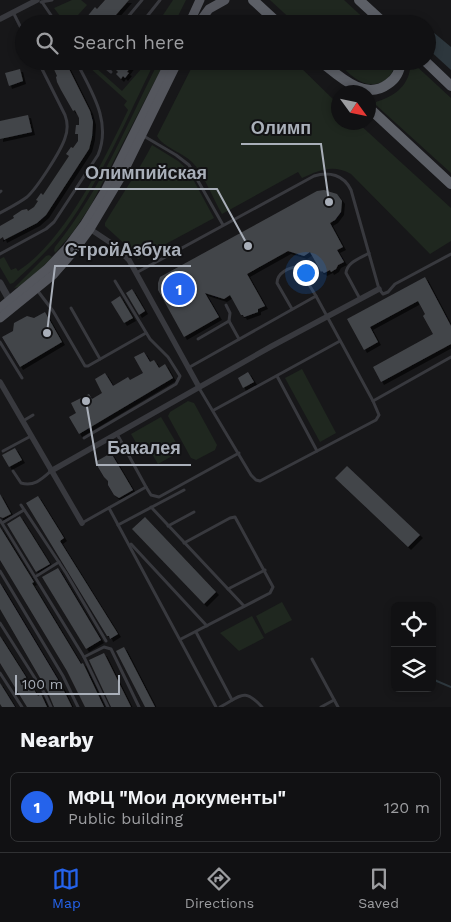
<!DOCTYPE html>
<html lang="en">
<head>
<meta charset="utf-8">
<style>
  :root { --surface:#111113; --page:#1e1f21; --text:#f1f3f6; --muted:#9c9da0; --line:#303133; --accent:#2563eb }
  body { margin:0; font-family:"Work Sans",sans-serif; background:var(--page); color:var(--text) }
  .controls { position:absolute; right:15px; bottom:15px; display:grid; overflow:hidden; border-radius:8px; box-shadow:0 2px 8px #0003 }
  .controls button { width:45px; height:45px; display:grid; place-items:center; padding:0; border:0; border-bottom:1px solid var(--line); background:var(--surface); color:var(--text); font:25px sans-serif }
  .compass { position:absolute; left:331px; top:85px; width:45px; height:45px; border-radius:50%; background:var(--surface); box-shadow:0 2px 8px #0003; rotate:123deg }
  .scale { position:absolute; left:15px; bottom:12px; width:105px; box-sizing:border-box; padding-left:5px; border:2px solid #a9afb9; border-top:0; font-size:14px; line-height:18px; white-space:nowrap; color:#a9afb9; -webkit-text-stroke:4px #121214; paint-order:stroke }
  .you { position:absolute; left:305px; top:272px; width:18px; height:18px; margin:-12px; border:4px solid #fff; border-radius:50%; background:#1a73e8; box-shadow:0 0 0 8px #1a73e833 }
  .badge { display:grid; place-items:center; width:32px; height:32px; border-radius:50%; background:var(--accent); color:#fff; font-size:16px; font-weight:700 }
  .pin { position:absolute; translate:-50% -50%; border:2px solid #fff; box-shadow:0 1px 5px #0006 }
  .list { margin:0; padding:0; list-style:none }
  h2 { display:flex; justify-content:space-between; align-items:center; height:65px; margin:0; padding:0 20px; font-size:21px }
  h2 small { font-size:16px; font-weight:400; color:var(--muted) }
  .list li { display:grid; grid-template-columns:32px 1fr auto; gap:15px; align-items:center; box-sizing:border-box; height:70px; margin:0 10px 10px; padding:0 10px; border:1px solid var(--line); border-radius:8px }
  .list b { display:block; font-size:19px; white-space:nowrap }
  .list p { margin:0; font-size:16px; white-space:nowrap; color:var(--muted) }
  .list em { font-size:16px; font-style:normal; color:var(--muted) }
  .icon { flex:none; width:28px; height:28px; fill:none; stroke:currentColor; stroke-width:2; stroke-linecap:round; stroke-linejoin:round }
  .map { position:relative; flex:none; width:451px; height:707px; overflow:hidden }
  .search { position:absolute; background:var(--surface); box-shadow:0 2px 8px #0003; left:15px; right:15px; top:15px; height:55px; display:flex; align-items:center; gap:12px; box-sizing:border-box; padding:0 18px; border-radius:28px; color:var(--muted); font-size:19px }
  .sheet { height:145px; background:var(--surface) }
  nav { display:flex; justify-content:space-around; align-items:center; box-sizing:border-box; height:70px; border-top:1px solid var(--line); background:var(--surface); font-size:14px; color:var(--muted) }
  nav a { display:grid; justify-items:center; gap:2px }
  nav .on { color:var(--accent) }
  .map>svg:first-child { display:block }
  .green { fill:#1f271f }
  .water { fill:#2d373d }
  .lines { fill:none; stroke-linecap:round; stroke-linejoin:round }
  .stream { stroke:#2d373d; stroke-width:2 }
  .building { fill:#434549; filter:url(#shadow) }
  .service { stroke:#38393e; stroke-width:3 }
  .minor { stroke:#38393e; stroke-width:5.5 }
  .tertiary { stroke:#38393e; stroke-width:7 }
  .primary { stroke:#54565d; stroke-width:9 }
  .trunk { stroke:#5c5f66; stroke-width:10 }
  .leader { fill:none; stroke:#a9afb9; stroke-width:2 }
  .callout-dot { fill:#a9afb9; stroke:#121214; stroke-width:2 }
  .callout-label { font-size:18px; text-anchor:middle; font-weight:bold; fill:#a9afb9; stroke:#121214; stroke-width:4; stroke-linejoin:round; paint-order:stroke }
</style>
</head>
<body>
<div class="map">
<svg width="451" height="707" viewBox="0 0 451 707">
  <defs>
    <filter id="shadow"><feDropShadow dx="3" dy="3" stdDeviation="0" flood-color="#0009"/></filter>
  </defs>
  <rect width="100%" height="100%" fill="#171719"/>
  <g class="green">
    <polygon points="72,0 81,0 87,5 70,24 66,24 54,8"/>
    <polygon points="173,0 186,0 174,24 157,24"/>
    <polygon points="270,0 344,0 370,24 296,24"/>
    <path d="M235 15 254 24H216C221 17 227 16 235 15Z"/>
    <path d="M81 61H92L96 65 95 67 122 91 148 61H155C128 116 101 180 65 229 50 249 31 266 13 283L10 284 0 267V259L4 257 11 270 16 268 18 271C65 241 104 160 128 110L124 105 127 101 89 67 87 68 83 66Z"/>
    <path d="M159 61H165L91 205 73 232 55 253 54 250 55 247C100 192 127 124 159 61Z"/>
    <path d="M195 61H294L338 104V122L358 123 451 208V241L430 254 351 174C333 164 320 170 302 178L298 172 222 214C213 199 204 174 192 162 182 152 164 148 157 136Z"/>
    <path d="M336 61H396C394 69 391 77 384 81 364 92 349 73 336 61Z"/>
    <path d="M413 63 451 98V173L376 105V102C391 97 404 90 409 74 410 70 410 67 413 63Z"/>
    <path d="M152 145 178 161 188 170 214 218 138 259 128 247 105 226V223C121 196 138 172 152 145Z"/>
    <path d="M49 255 52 257C43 266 26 287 14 288L46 256Z"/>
    <polygon points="302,369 336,433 320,442 285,378"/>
    <polygon points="188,401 194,403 217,445 215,450 196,460 191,458 168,416 170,412"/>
    <polygon points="161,417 181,451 158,464 149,449 142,453 131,434"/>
    <polygon points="282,602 292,620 265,634 256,616"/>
    <polygon points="252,616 264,638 239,651 220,633"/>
  </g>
  <polygon class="water" points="427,27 451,47 451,70 427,48"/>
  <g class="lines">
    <polyline class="stream" points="432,679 451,687"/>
  </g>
  <g class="building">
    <polygon points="105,0 129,0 108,24 81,24 95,7 97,9"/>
    <polygon points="61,61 65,61 90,111 93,122 92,137 89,149 46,215 37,223 4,240 3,237 0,239 0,226 14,218 13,216 22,210 27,209 28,211 34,207 38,201 36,200 41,193 43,195 69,156 66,154 71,147 73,148 78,141 78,134 75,134 76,125 79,125 79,118 75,110 73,111 61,90 57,82 56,77 57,76 53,67"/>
    <polygon points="127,61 135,61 127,72 129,73 125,78 123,76 121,79 116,74 118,72 116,70 120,66 122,67"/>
    <polygon points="20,69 23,81 9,86 5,73"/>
    <polygon points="28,115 32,132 0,139 0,121"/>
    <polygon points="324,190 337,194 342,201 341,212 335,220 330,223 343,247 337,250 344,262 338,265 336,269 331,272 330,270 324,273 322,271 321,272 310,252 304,256 288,251 247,274 265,306 258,309 258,312 244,317 243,315 241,315 230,295 224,299 205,293 219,317 184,337 158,290 158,283 160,277 317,191"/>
    <polygon points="425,277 451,326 451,344 381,382 373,367 433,334 423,316 425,314 418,301 370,327 378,342 364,350 347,319"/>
    <polygon points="132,289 145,311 139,315 126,293"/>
    <polygon points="120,296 133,318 124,323 111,302"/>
    <polygon points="45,312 62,342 20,367 2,337 13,331 14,323 27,316 34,318"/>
    <polygon points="144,352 150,362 154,360 159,368 165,364 173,378 79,434 69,417 76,413 71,403 89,394 92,399 102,393 95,379 105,373 113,386 128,377 130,380 143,373 134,357"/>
    <polygon points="248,372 254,382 243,388 238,378"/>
    <polygon points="15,448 22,460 9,467 2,455"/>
    <polygon points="111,453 133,490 119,498 114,495 108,485 108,481 104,477 98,467 97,461"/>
    <polygon points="347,466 420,535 408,547 335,478"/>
    <polygon points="0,494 11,514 3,518 0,517"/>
    <polygon points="38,496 64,538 60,541 118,634 110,639 109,636 107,636 26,503"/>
    <polygon points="20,516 50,564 36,572 7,524"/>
    <polygon points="145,517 216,592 204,604 132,529"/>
    <polygon points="0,527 34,582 32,583 81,664 83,663 104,707 85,707 67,671 0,560"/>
    <polygon points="58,568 101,640 86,649 42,577"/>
    <polygon points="0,583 60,683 72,707 54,707 47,690 0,609"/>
    <polygon points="0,636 38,696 41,694 47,707 27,707 0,663"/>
    <polygon points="124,647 155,707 145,707 116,651"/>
    <polygon points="104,653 131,707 111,707 89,660"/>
    <polygon points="0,683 15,707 2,707 0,704"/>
  </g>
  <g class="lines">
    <g class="service">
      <polyline points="41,2 52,0"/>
      <polyline points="42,2 57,24"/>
      <polyline points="13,12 24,34"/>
      <polyline points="122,24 142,0"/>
      <polyline points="141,24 160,0"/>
      <polyline points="98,61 111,72"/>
      <polyline points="42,69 58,61"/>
      <polyline points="142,135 176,155 189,165 223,225"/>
      <polyline points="0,192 1,191"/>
      <path d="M0 213C9 208 19 203 27 197 37 188 61 151 65 138 68 130 68 123 65 115L38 61"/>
      <path d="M0 254 46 229 54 222 98 155C112 121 91 91 76 61"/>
      <path d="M136 273 314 176C329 171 344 175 351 190L379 289 383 294 388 292 395 284 451 254"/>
      <polyline points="37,290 53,311 85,366 88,366 146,333"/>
      <path d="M360 299 346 273C347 262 361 258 369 253"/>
      <polyline points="226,305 230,313 229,321"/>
      <polyline points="71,308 100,359"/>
      <path d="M292 309 277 283C277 273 289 267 298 267L316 296"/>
      <polyline points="198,339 229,321 239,339"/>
      <polyline points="0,342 22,378"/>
      <polyline points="188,368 316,296 373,401 379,415 376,420 260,481 256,480 251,475 199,388"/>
      <polyline points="277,376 317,451"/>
      <polyline points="373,401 451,357"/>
      <polyline points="214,410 340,341"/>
      <polyline points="23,421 33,415"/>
      <polyline points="84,438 176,384 180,376 168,357 150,339 115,281"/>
      <polyline points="3,451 31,436"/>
      <path d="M13 471 21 483C34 487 42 479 51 471"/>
      <polyline points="146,487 151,495 159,497 239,453"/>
      <polyline points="21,505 66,573 106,641"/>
      <polyline points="151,507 244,606"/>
      <polyline points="109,508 216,707"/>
      <polyline points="0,520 84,657 108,707"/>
      <polyline points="2,523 24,510"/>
      <polyline points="82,523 146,487 117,434"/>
      <polyline points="118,525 184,490"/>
      <polyline points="168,526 194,512"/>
      <polyline points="131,544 207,626"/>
      <polyline points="0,571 63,676 78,707"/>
      <polyline points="35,577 59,562"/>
      <polyline points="228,589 265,570"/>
      <polyline points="0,623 45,694 51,707"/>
      <polyline points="196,632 232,700"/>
      <polyline points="181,639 270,593 273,587 235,517 230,518 184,543"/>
      <polyline points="84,657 104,647 111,649 139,707"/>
      <polyline points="312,659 338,707"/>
      <polyline points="0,673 22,707"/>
      <path d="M220 707C241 696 244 687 262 707"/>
      <polyline points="321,707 334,700"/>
    </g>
    <g class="minor">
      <polyline points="0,19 37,0"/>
      <polyline points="90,229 114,245 129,260 199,387"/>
      <polyline points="0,382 82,523"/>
      <polyline points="51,471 272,346 379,289"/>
    </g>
    <polyline class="tertiary" points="0,283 10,301"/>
    <g class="primary">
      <polyline points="189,24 200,0"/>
      <polyline points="198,24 209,9 225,0"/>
      <polyline points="0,308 47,269 67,248 84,225 105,191 170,61"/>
      <polyline points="0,318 53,275 73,252 90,229 121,177 178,61"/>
    </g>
    <g class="trunk">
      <polyline points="253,0 279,24"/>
      <polyline points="359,0 385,24"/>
      <path d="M320 61C338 75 364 102 388 84 396 79 400 71 401 61"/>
      <polyline points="425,61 451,86"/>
      <polyline points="368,107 451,184"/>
    </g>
  </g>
  <path class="leader" d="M329 202L321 144H241M248 246L217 189H75M47 333L55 266H191M86 401L97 465H191"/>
  <g class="callout-dot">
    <circle cx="329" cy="202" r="5"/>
    <circle cx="248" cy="246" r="5"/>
    <circle cx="47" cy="333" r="5"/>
    <circle cx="86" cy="401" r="5"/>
  </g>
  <g class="callout-label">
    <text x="281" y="134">Олимп</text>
    <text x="146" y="179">Олимпийская</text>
    <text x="123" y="256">СтройАзбука</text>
    <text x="144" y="454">Бакалея</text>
  </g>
</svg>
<div class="controls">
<button><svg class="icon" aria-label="locate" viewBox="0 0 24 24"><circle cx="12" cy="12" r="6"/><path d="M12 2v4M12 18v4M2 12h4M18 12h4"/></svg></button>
<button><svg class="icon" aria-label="layers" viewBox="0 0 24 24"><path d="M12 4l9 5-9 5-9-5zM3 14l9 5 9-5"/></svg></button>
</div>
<svg class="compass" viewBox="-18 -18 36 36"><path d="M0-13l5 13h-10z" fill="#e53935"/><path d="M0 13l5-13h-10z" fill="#9c9da0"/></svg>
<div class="scale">100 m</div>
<div class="you"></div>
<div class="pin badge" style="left:179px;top:289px">1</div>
<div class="search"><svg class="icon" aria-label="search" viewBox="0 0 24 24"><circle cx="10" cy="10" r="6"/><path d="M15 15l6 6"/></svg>Search here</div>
</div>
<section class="sheet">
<h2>Nearby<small></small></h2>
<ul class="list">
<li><span class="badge">1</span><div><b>МФЦ &quot;Мои документы&quot;</b><p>Public building</p></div><em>120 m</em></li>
</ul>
</section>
<nav>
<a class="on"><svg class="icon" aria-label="map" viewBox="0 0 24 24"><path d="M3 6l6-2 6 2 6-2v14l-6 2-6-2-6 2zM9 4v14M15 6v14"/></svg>Map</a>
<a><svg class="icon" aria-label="directions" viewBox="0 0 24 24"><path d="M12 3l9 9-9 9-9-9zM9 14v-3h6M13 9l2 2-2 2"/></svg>Directions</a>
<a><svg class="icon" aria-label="saved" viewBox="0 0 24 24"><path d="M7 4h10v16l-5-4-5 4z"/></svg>Saved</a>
</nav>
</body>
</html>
